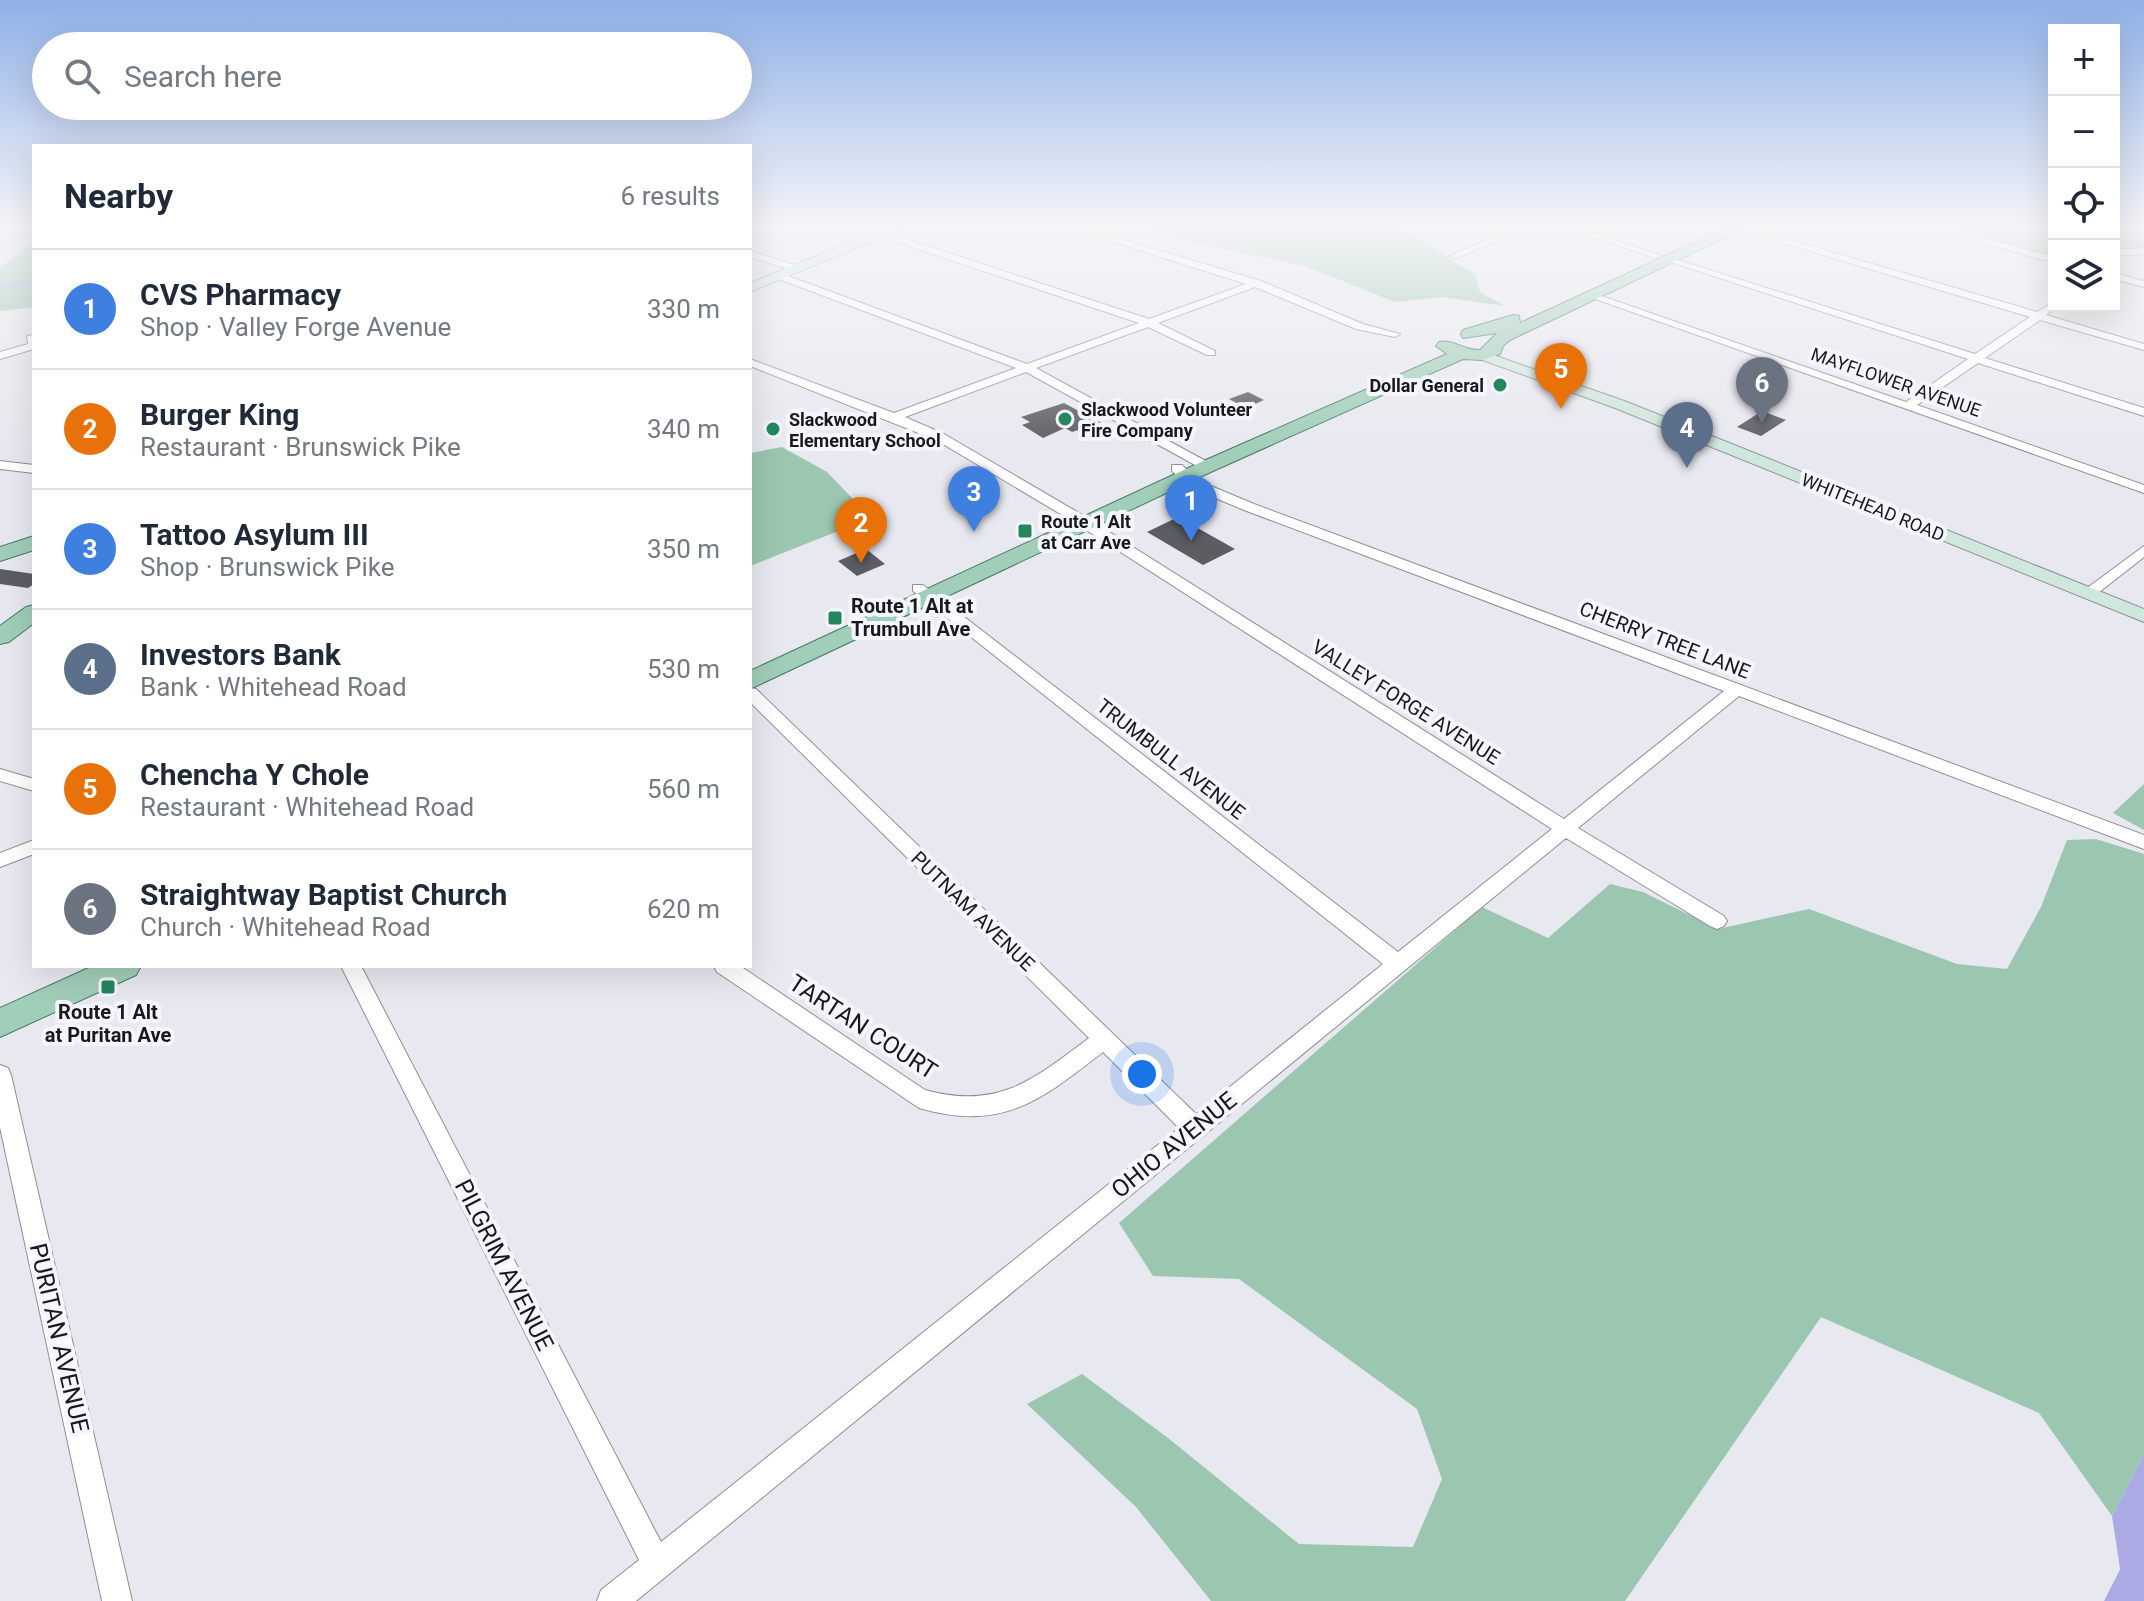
<!DOCTYPE html>
<html lang="en">
<head>
<meta charset="utf-8">
<style>
  :root { --surface:#fff; --page:#f6f6f7; --text:#1f2937; --muted:#747a83; --line:#e0e1e3; --accent:#b45309 }
  body { margin:0; font-family:Roboto,sans-serif; background:var(--page); color:var(--text) }
  .controls { position:absolute; right:24px; top:24px; display:grid; overflow:hidden; border-radius:0px; box-shadow:0 8px 32px #0002 }
  .controls button { width:72px; height:72px; display:grid; place-items:center; padding:0; border:0; border-bottom:2px solid var(--line); background:var(--surface); color:var(--text); font:40px sans-serif }
  .you { position:absolute; left:1142px; top:1074px; width:28px; height:28px; margin:-20px; border:6px solid #fff; border-radius:50%; background:#1a73e8; box-shadow:0 0 0 12px #1a73e833 }
  .badge { display:grid; place-items:center; width:52px; height:52px; border-radius:50%; background:var(--accent); color:#fff; font-size:26px; font-weight:700 }
  .pin { position:absolute; translate:-50% -66px; filter:drop-shadow(0 2px 4px #0008) }
  .pin::after { content:''; position:absolute; top:42px; width:28px; height:24px; background:inherit; clip-path:polygon(0 0,100% 0,50% 100%) }
  .list { margin:0; padding:0; list-style:none }
  h2 { display:flex; justify-content:space-between; align-items:center; height:104px; margin:0; padding:0 32px; font-size:34px }
  h2 small { font-size:26px; font-weight:400; color:var(--muted) }
  .list li { display:grid; grid-template-columns:52px 1fr auto; gap:24px; align-items:center; box-sizing:border-box; height:120px; padding:0 32px; border-top:2px solid var(--line) }
  .list b { display:block; font-size:30px; white-space:nowrap }
  .list p { margin:0; font-size:26px; white-space:nowrap; color:var(--muted) }
  .list em { font-size:26px; font-style:normal; color:var(--muted) }
  .icon { flex:none; width:44px; height:44px; fill:none; stroke:currentColor; stroke-width:2; stroke-linecap:round; stroke-linejoin:round }
  .map { position:relative; flex:none; width:2144px; height:1601px; overflow:hidden }
  .search { position:absolute; background:var(--surface); box-shadow:0 8px 32px #0002; left:32px; top:32px; width:720px; height:88px; display:flex; align-items:center; gap:20px; box-sizing:border-box; padding:0 28px; border-radius:44px; color:var(--muted); font-size:30px }
  .panel { position:absolute; background:var(--surface); box-shadow:0 8px 32px #0002; left:32px; top:144px; width:720px; height:824px; border-radius:0px }
  .map>svg:first-child { display:block }
  .green { fill:#9bc6af }
  .water { fill:#abaae5 }
  .lines { fill:none; stroke-linecap:round; stroke-linejoin:round }
  .stream { stroke:#abaae5; stroke-width:3 }
  .canal { fill:#abaae5; fill-rule:evenodd }
  .building { fill:#5c5d63 }
  .minor-casing { stroke:#8e8e95; stroke-width:2 }
  .secondary-casing { stroke:#8e8e95; stroke-width:2 }
  .primary-casing { stroke:#477a63; stroke-width:2 }
  .minor { fill:#fff; fill-rule:evenodd }
  .secondary { fill:#cfe7dc; fill-rule:evenodd }
  .primary { fill:#a0ceb8; fill-rule:evenodd }
  .poi-dot { fill:#25865e; stroke:#f5f6fd; stroke-width:3 }
  .labels { text-anchor:middle; dominant-baseline:central; stroke-width:8; stroke-linejoin:round; paint-order:stroke }
  .far-street-label { font-size:18px; fill:#19191c; stroke:#f5f6fd }
  .far-poi-label { font-size:18px; font-weight:bold; fill:#19191c; stroke:#f5f6fd; text-anchor:start }
  .poi-label { font-size:20px; font-weight:bold; fill:#19191c; stroke:#f5f6fd; text-anchor:start }
  .street-label { font-size:20px; fill:#19191c; stroke:#f5f6fd }
  .near-street-label { font-size:24px; fill:#19191c; stroke:#f5f6fd }
</style>
</head>
<body>
<div class="map">
<svg width="2144" height="1601" viewBox="0 0 2144 1601">
  <rect width="100%" height="100%" fill="#e8e8f0"/>
  <g class="green">
    <polygon points="1143,227 1401,227 1475,275 1480,292 1504,306 1443,297 1395,302 1305,266 1176,239"/>
    <polygon points="1939,227 2054,227 2054,255 2041,254"/>
    <polygon points="2114,227 2144,227 2144,249 2114,251"/>
    <polygon points="34,240 34,307 0,311 0,268"/>
    <polygon points="782,447 827,472 871,518 750,566 750,453"/>
    <polygon points="2144,784 2144,830 2113,813"/>
    <polygon points="2096,839 2144,854 2144,1454 2112,1516 2039,1413 1821,1317 1625,1601 1211,1601 1136,1507 1027,1404 1082,1374 1168,1438 1299,1544 1413,1547 1442,1479 1417,1409 1239,1279 1153,1276 1119,1223 1482,907 1548,938 1610,884 1643,892 1718,929 1809,909 1957,964 2007,969 2041,907 2067,840"/>
  </g>
  <polygon class="water" points="2144,1454 2144,1601 2125,1601 2112,1516"/>
  <g class="lines">
    <polyline class="stream" points="0,286 34,283"/>
    <polygon class="canal" points="2144,1536 2144,1576 2131,1601 2104,1601 2135,1540"/>
  </g>
  <g class="building">
    <polygon points="1248,392 1264,400 1246,408 1229,399"/>
    <polygon points="1064,403 1101,423 1072,432 1065,428 1043,438 1022,425 1030,422 1021,417"/>
    <polygon points="1762,411 1786,420 1761,436 1737,427"/>
    <polygon points="1178,517 1235,549 1203,565 1147,532"/>
    <polygon points="866,549 885,564 857,576 838,561"/>
    <polygon points="0,569 34,574 34,584 28,588 0,584"/>
  </g>
  <g class="lines">
    <g class="minor-casing">
      <g id="minor">
        <path d="M1066 227H1081L1261 281 1363 324 1400 334 1395 337 1356 329 1255 287 1158 323 1215 351V355H1207L1148 327 1036 368 1211 464 1212 467 1206 471 1026 372 905 417 944 434 1079 513 1564 819 1724 691 1244 510 1189 487 1172 471V465H1182L1199 481 1254 504 2144 835V849L1739 696 1578 828 1724 916 1727 921 1724 926 1717 929 1710 926 1566 838 636 1601H597L601 1590 639 1560 341 966H361L661 1542 1179 1128 1103 1052C1040 1101 1002 1132 919 1108L717 972 714 966H740L925 1090C998 1110 1033 1080 1089 1038L750 702V688L756 689 1196 1114 1383 964 913 591V585H923L1398 952 1552 829 1069 519 936 440 750 366V359L894 413 1016 368 776 278 775 276 780 273 1027 364 1139 323 879 236V232L882 231 1149 319 1246 284Z"/>
        <polygon points="1517,227 1530,227 1457,258 1449,256"/>
        <polygon points="1562,227 1577,227 1663,256 1655,258"/>
        <polygon points="1746,227 2037,312 2054,302 2054,306 2059,306 2046,315 2144,344 2144,350 2040,320 1985,358 2144,408 2144,416 1978,363 1917,405 2144,485 2144,493 1584,295 1593,293 1906,402 1968,359 1664,260 1672,258 1975,354 2030,317 1733,228"/>
        <polygon points="1929,227 1945,227 2046,255 2054,254 2054,260 2043,260"/>
        <polygon points="2144,248 2144,254 2114,256 2114,250"/>
        <polygon points="750,251 801,267 803,269 798,272 750,257"/>
        <polygon points="2114,273 2144,281 2144,287 2114,279"/>
        <polygon points="34,335 34,349 0,359 0,352 28,344 27,336"/>
        <polygon points="0,461 34,465 34,473 0,469"/>
        <polygon points="2144,546 2144,557 2093,597 2083,597 2083,591"/>
        <polygon points="0,769 34,779 34,791 0,781"/>
        <polygon points="34,840 34,854 0,867 0,853"/>
        <polygon points="0,1065 8,1068 11,1075 132,1601 102,1601 0,1127"/>
      </g>
    </g>
    <g class="secondary-casing">
      <g id="secondary">
        <polygon points="888,227 906,227 750,292 750,283"/>
        <polygon points="1482,351 1627,402 2144,609 2144,622 1615,408 1477,358 1477,352"/>
      </g>
    </g>
    <g class="primary-casing">
      <g id="primary">
        <path d="M1728 227H1747L1510 340 1503 346 1500 354 1482 360 1463 359 1213 471 750 689V671L1199 463 1447 354 1436 346 1439 342C1453 339 1465 351 1480 350L1497 333 1463 338 1461 334 1463 330 1513 315 1519 316 1520 323Z"/>
        <polygon points="34,536 34,550 0,561 0,547"/>
        <polygon points="34,605 34,623 9,642 0,644 0,626 26,607"/>
        <polygon points="93,966 141,966 136,975 0,1037 0,1008"/>
      </g>
    </g>
    <use href="#minor" class="minor"/>
    <use href="#secondary" class="secondary"/>
    <use href="#primary" class="primary"/>
  </g>
  <linearGradient id="sky" x2="0" y2="1"><stop stop-color="#8fb0e7"/><stop offset="0.5" stop-color="#f5f5f8"/><stop offset="1" stop-color="#f5f5f8" stop-opacity="0"/></linearGradient>
  <rect width="2144" height="451" fill="url(#sky)"/>
  <g class="poi-dot">
    <circle cx="1500" cy="385" r="8"/>
    <circle cx="1065" cy="419" r="8"/>
    <circle cx="773" cy="429" r="8"/>
    <rect x="1017" y="523" width="16" height="16" rx="4"/>
    <rect x="827" y="610" width="16" height="16" rx="4"/>
    <rect x="100" y="979" width="16" height="16" rx="4"/>
  </g>
  <g class="labels">
    <g class="far-street-label">
      <text transform="translate(1896 382) rotate(19)">MAYFLOWER AVENUE</text>
      <text transform="translate(1873 507) rotate(22)">WHITEHEAD ROAD</text>
    </g>
    <g class="far-poi-label">
      <text x="1484" y="385" text-anchor="end">Dollar General</text>
      <text x="1081" y="409">Slackwood Volunteer<tspan x="1081" dy="21">Fire Company</tspan></text>
      <text x="789" y="419">Slackwood<tspan x="789" dy="21">Elementary School</tspan></text>
      <text x="1041" y="521">Route 1 Alt<tspan x="1041" dy="21">at Carr Ave</tspan></text>
    </g>
    <g class="poi-label">
      <text x="851" y="606">Route 1 Alt at<tspan x="851" dy="23">Trumbull Ave</tspan></text>
      <text x="108" y="1012" text-anchor="middle">Route 1 Alt<tspan x="108" dy="23">at Puritan Ave</tspan></text>
    </g>
    <g class="street-label">
      <text transform="translate(1665 640) rotate(21)">CHERRY TREE LANE</text>
      <text transform="translate(1406 702) rotate(32)">VALLEY FORGE AVENUE</text>
      <text transform="translate(1171 759) rotate(38)">TRUMBULL AVENUE</text>
      <text transform="translate(973 911) rotate(44)">PUTNAM AVENUE</text>
    </g>
    <g class="near-street-label">
      <text transform="translate(863 1027) rotate(33)">TARTAN COURT</text>
      <text transform="translate(1174 1145) rotate(-39)">OHIO AVENUE</text>
      <text transform="translate(504 1265) rotate(63)">PILGRIM AVENUE</text>
      <text transform="translate(59 1338) rotate(77)">PURITAN AVENUE</text>
    </g>
  </g>
</svg>
<div class="controls">
<button>+</button>
<button>−</button>
<button><svg class="icon" aria-label="locate" viewBox="0 0 24 24"><circle cx="12" cy="12" r="6"/><path d="M12 2v4M12 18v4M2 12h4M18 12h4"/></svg></button>
<button><svg class="icon" aria-label="layers" viewBox="0 0 24 24"><path d="M12 4l9 5-9 5-9-5zM3 14l9 5 9-5"/></svg></button>
</div>
<div class="you"></div>
<div class="pin badge" style="left:1191px;top:541px;background:#3f7fe0">1</div>
<div class="pin badge" style="left:861px;top:563px;background:#e8710a">2</div>
<div class="pin badge" style="left:974px;top:532px;background:#3f7fe0">3</div>
<div class="pin badge" style="left:1687px;top:468px;background:#5c6f8a">4</div>
<div class="pin badge" style="left:1561px;top:409px;background:#e8710a">5</div>
<div class="pin badge" style="left:1762px;top:423px;background:#6b7280">6</div>
<div class="search"><svg class="icon" aria-label="search" viewBox="0 0 24 24"><circle cx="10" cy="10" r="6"/><path d="M15 15l6 6"/></svg>Search here</div>
<section class="panel">
<h2>Nearby<small>6 results</small></h2>
<ul class="list">
<li><span class="badge" style="background:#3f7fe0">1</span><div><b>CVS Pharmacy</b><p>Shop · Valley Forge Avenue</p></div><em>330 m</em></li>
<li><span class="badge" style="background:#e8710a">2</span><div><b>Burger King</b><p>Restaurant · Brunswick Pike</p></div><em>340 m</em></li>
<li><span class="badge" style="background:#3f7fe0">3</span><div><b>Tattoo Asylum III</b><p>Shop · Brunswick Pike</p></div><em>350 m</em></li>
<li><span class="badge" style="background:#5c6f8a">4</span><div><b>Investors Bank</b><p>Bank · Whitehead Road</p></div><em>530 m</em></li>
<li><span class="badge" style="background:#e8710a">5</span><div><b>Chencha Y Chole</b><p>Restaurant · Whitehead Road</p></div><em>560 m</em></li>
<li><span class="badge" style="background:#6b7280">6</span><div><b>Straightway Baptist Church</b><p>Church · Whitehead Road</p></div><em>620 m</em></li>
</ul>
</section>
</div>
</body>
</html>
